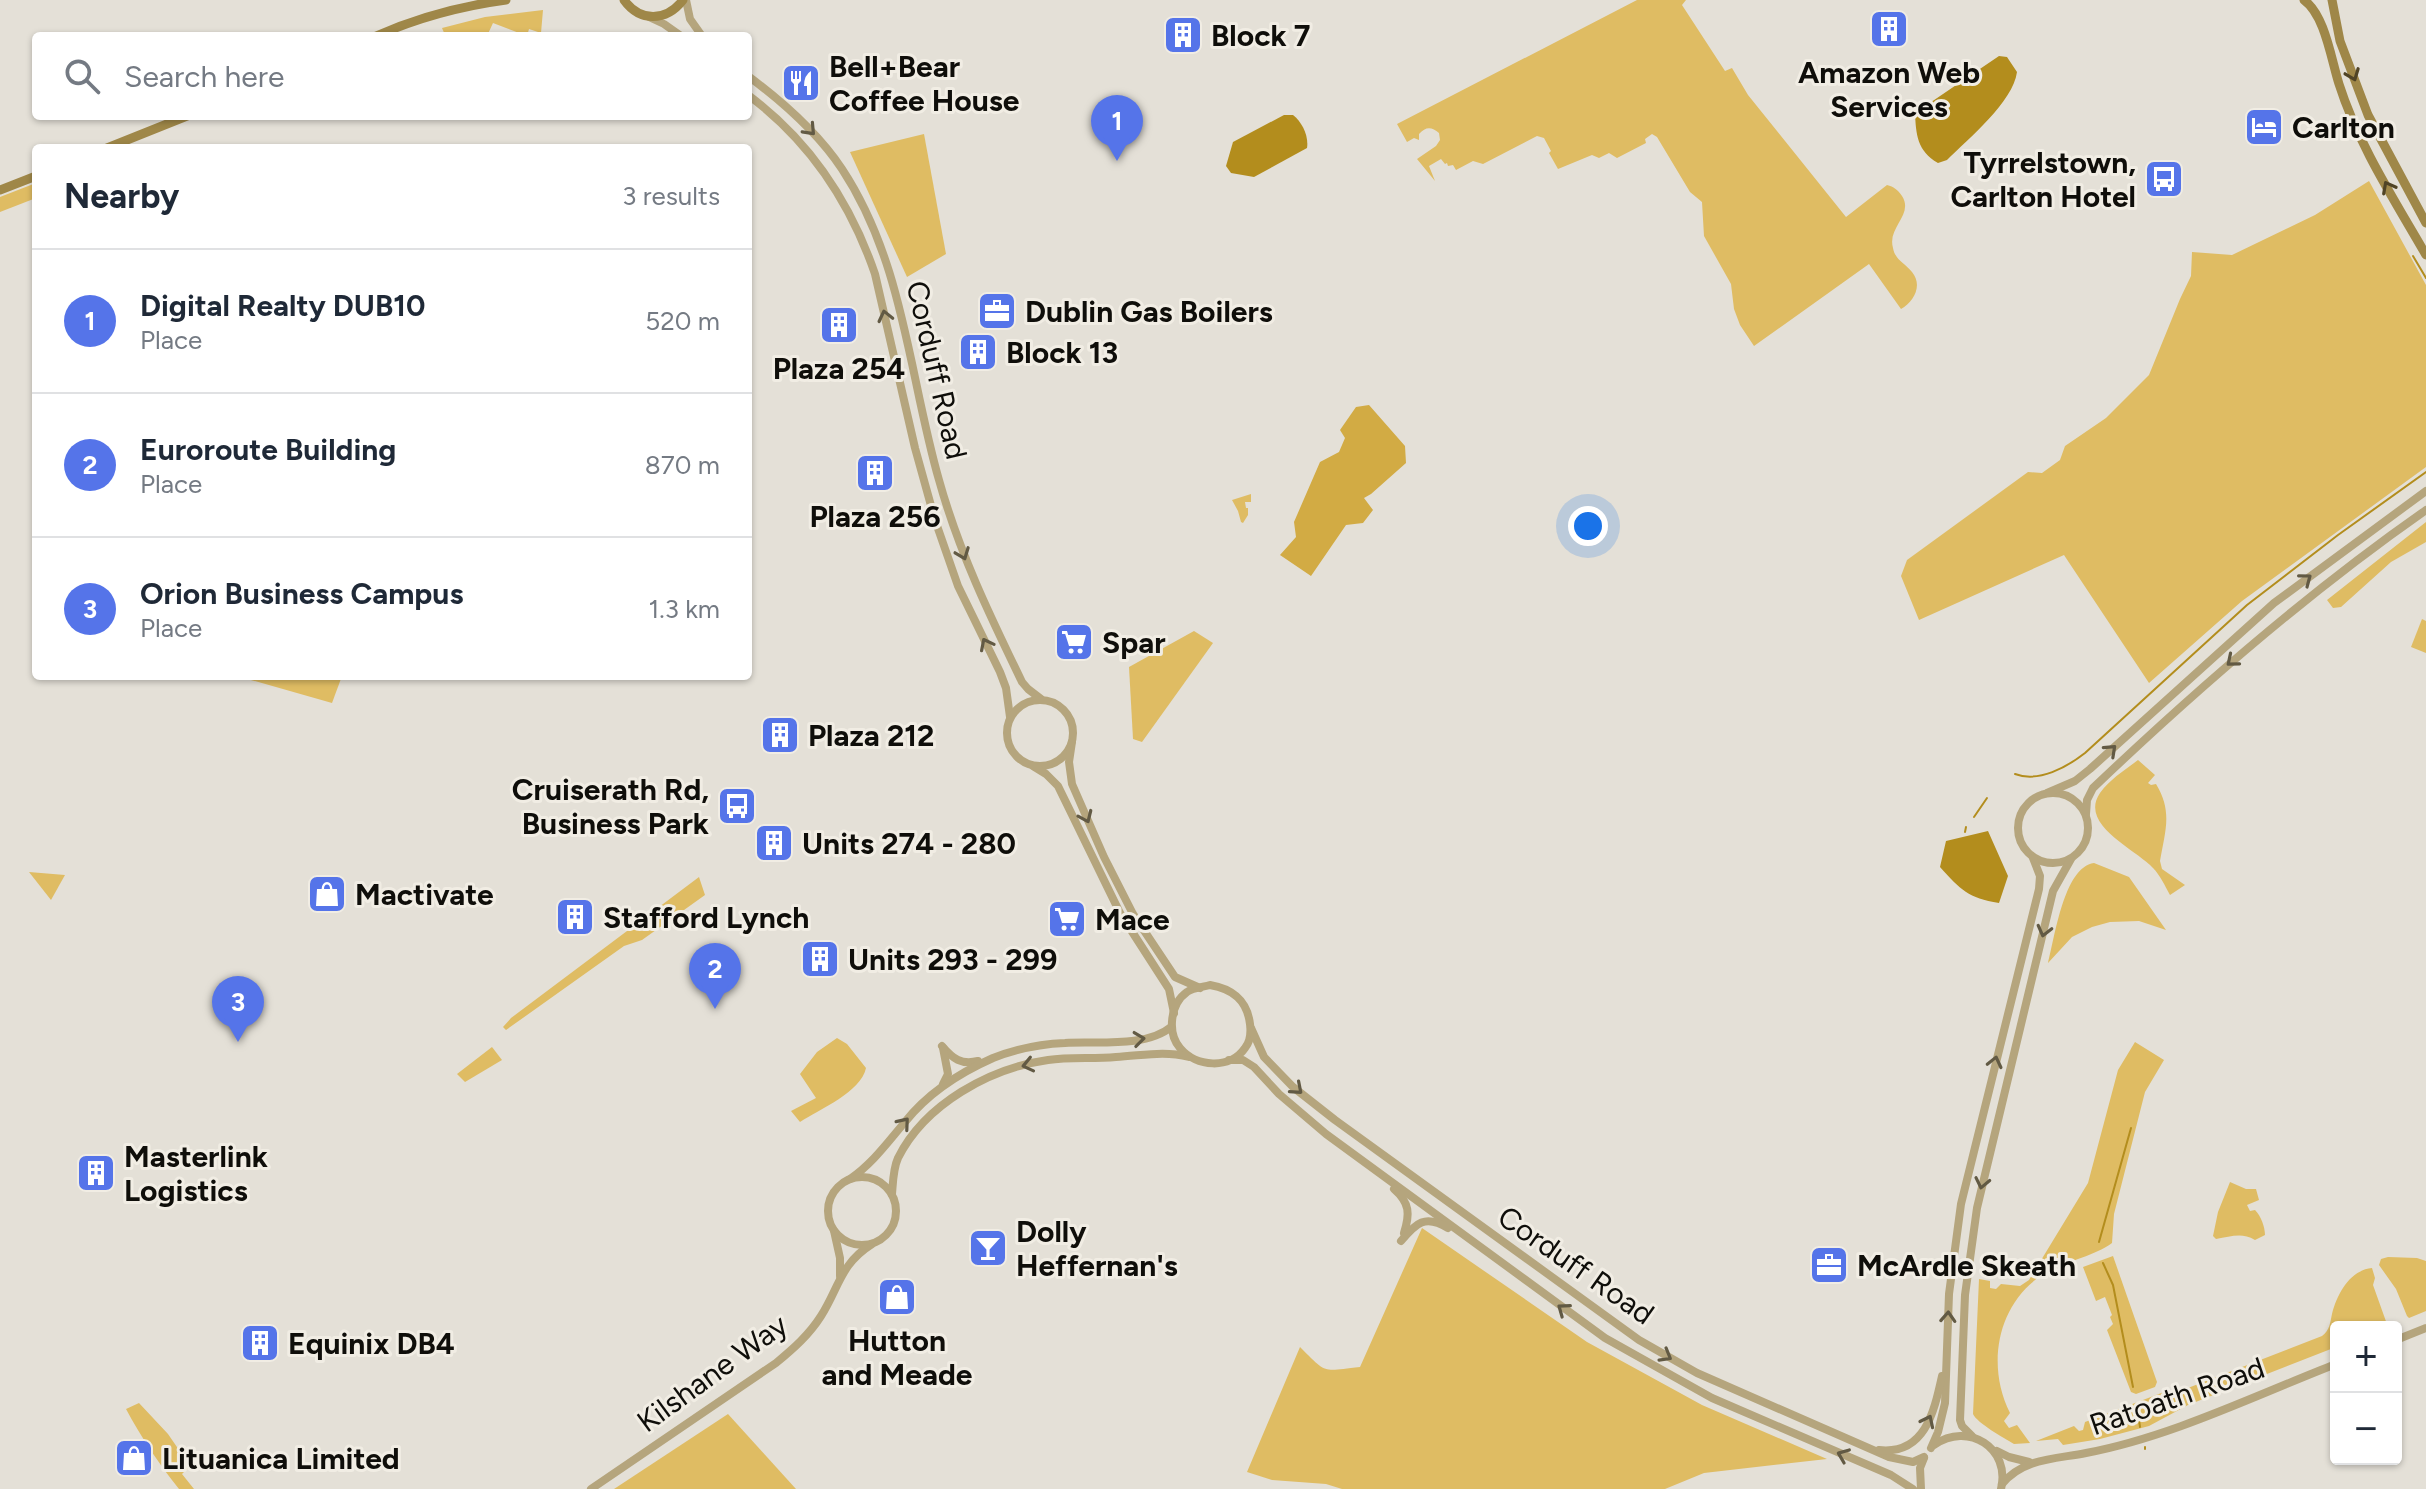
<!DOCTYPE html>
<html lang="en">
<head>
<meta charset="utf-8">
<style>
  :root { --surface:#fff; --page:#f2f2f3; --text:#1f2937; --muted:#747a83; --line:#e0e1e3; --accent:#5574e9 }
  body { margin:0; font-family:Figtree,sans-serif; background:var(--page); color:var(--text) }
  .controls { position:absolute; right:24px; bottom:24px; display:grid; overflow:hidden; border-radius:8px; box-shadow:0 2px 6px #0004 }
  .controls button { width:72px; height:72px; display:grid; place-items:center; padding:0; border:0; border-bottom:2px solid var(--line); background:var(--surface); color:var(--text); font:40px sans-serif }
  .you { position:absolute; left:1588px; top:526px; width:28px; height:28px; margin:-20px; border:6px solid #fff; border-radius:50%; background:#1a73e8; box-shadow:0 0 0 12px #1a73e833 }
  .badge { display:grid; place-items:center; width:52px; height:52px; border-radius:50%; background:var(--accent); color:#fff; font-size:26px; font-weight:700 }
  .pin { position:absolute; translate:-50% -66px; filter:drop-shadow(0 2px 4px #0008) }
  .pin::after { content:''; position:absolute; top:42px; width:28px; height:24px; background:inherit; clip-path:polygon(0 0,100% 0,50% 100%) }
  .list { margin:0; padding:0; list-style:none }
  h2 { display:flex; justify-content:space-between; align-items:center; height:104px; margin:0; padding:0 32px; font-size:34px }
  h2 small { font-size:26px; font-weight:400; color:var(--muted) }
  .list li { display:grid; grid-template-columns:52px 1fr auto; gap:24px; align-items:center; box-sizing:border-box; height:144px; padding:0 32px; border-top:2px solid var(--line) }
  .list b { display:block; font-size:30px; white-space:nowrap }
  .list p { margin:0; font-size:26px; white-space:nowrap; color:var(--muted) }
  .list em { font-size:26px; font-style:normal; color:var(--muted) }
  .icon { flex:none; width:44px; height:44px; fill:none; stroke:currentColor; stroke-width:2; stroke-linecap:round; stroke-linejoin:round }
  .map { position:relative; flex:none; width:2426px; height:1489px; overflow:hidden }
  .search { position:absolute; background:var(--surface); box-shadow:0 2px 6px #0004; left:32px; top:32px; width:720px; height:88px; display:flex; align-items:center; gap:20px; box-sizing:border-box; padding:0 28px; border-radius:8px; color:var(--muted); font-size:30px }
  .panel { position:absolute; background:var(--surface); box-shadow:0 2px 6px #0004; left:32px; top:144px; width:720px; height:536px; border-radius:8px }
  .map>svg:first-child { display:block }
  .green { fill:#dfbc63 }
  .forest { fill:#d2ab44 }
  .water { fill:#b38d1d }
  .lines { fill:none; stroke-linecap:round; stroke-linejoin:round }
  .stream { stroke:#b38d1d; stroke-width:2 }
  .tertiary { stroke:#b5a57d; stroke-width:8 }
  .secondary { stroke:#9f8748; stroke-width:9 }
  .oneway { stroke:#504426 }
  .oneway2 { stroke:#625a44 }
  .labels { text-anchor:middle; dominant-baseline:central; stroke-width:6; stroke-linejoin:round; paint-order:stroke }
  .poi-label { font-size:30px; font-weight:bold; fill:#0f0e0a; stroke:#f1ede4; text-anchor:start }
  .street-label { font-size:30px; fill:#0f0e0a; stroke:#f1ede4 }
</style>
</head>
<body>
<div class="map">
<svg width="2426" height="1489" viewBox="0 0 2426 1489">
  <rect width="100%" height="100%" fill="#e4e0d7"/>
  <g class="green">
    <path d="M1637 0H1686L1682 5 1725 71 1732 68 1748 95 1846 217 1887 185C1894 187 1897 189 1902 196 1914 215 1887 227 1893 248 1895 260 1905 263 1912 272 1923 285 1914 302 1901 309L1869 264 1754 346 1740 325 1734 309 1731 284 1704 236 1702 202 1690 192 1657 137 1652 134 1645 139 1646 143 1617 158 1609 153 1599 158 1592 155 1558 169 1549 153 1551 151 1544 138 1537 136 1483 164 1473 161 1456 170 1453 165 1448 166 1447 163 1445 164 1441 159 1429 166 1435 181 1417 159 1436 146 1440 140 1439 133C1432 127 1426 126 1419 134V140L1414 138 1407 142 1397 124Z"/>
    <polygon points="543,10 541,33 529,29 527,36 493,23 487,36 445,35 442,28 485,17"/>
    <polygon points="924,134 946,254 907,277 850,152"/>
    <polygon points="2369,181 2426,285 2426,467 2242,601 2149,683 2064,555 1919,620 1901,576 1907,560 2028,472 2042,473 2060,460 2065,446 2106,418 2149,375 2180,299 2191,276 2192,252 2232,255 2315,215"/>
    <polygon points="36,183 36,198 0,212 0,197"/>
    <polygon points="1251,494 1251,502 1245,502 1246,508 1248,508 1248,515 1243,523 1241,522 1238,511 1232,500"/>
    <polygon points="2426,522 2426,542 2391,562 2341,607 2333,608 2327,600"/>
    <polygon points="2422,619 2426,621 2426,653 2411,647"/>
    <polygon points="1194,631 1213,643 1142,742 1133,739 1129,667"/>
    <polygon points="237,676 342,676 332,703"/>
    <path d="M2138 760 2155 775 2148 783 2151 785 2156 784C2173 812 2165 831 2160 861L2162 869 2185 885 2170 895C2165 886 2160 875 2153 868 2137 850 2078 825 2100 793 2110 779 2125 770 2138 760Z"/>
    <path d="M2094 863 2129 877 2166 930 2139 921 2110 922 2092 927 2072 937 2048 963C2055 937 2064 867 2094 863Z"/>
    <polygon points="29,872 65,875 51,900"/>
    <polygon points="699,877 705,895 642,940 624,946 506,1030 503,1027 511,1018"/>
    <path d="M837 1038 847 1044 866 1068C861 1092 820 1109 800 1122L791 1111 816 1098 800 1074 817 1052Z"/>
    <path d="M2135 1042 2164 1060 2145 1092 2114 1214 2112 1243C2096 1255 2068 1261 2049 1271 1998 1298 1985 1364 2010 1413L2004 1421 2009 1428 2017 1425 2030 1443 2014 1444C2004 1438 1977 1423 1973 1414L1979 1279 1990 1281V1288L1996 1289 2001 1284 2020 1286 2029 1280 2088 1183 2118 1070Z"/>
    <polygon points="492,1047 502,1060 465,1082 457,1074"/>
    <path d="M2230 1182 2246 1189H2256L2259 1200 2247 1205 2250 1211 2255 1210C2261 1216 2265 1227 2265 1235L2255 1240C2241 1232 2231 1237 2216 1239L2213 1236 2218 1212Z"/>
    <path d="M1422 1228 1587 1342 1702 1405 1827 1459 1704 1473 1665 1489H1342L1326 1484 1272 1480 1247 1472 1300 1347C1328 1375 1322 1371 1360 1367Z"/>
    <polygon points="2113,1256 2157,1382 2155,1387 2136,1394 2131,1392 2107,1330 2113,1324 2110,1317 2112,1315 2105,1297 2096,1301 2083,1267"/>
    <polygon points="2388,1257 2417,1258 2426,1261 2426,1311 2409,1318 2407,1316 2396,1289 2379,1265 2381,1259"/>
    <path d="M2372 1268 2375 1278 2373 1285 2388 1327H2336V1347L2188 1405 2149 1426 2100 1439 2063 1445 2058 1439 2036 1441 2074 1426 2079 1431 2083 1430 2085 1422 2164 1392 2169 1394 2175 1393 2322 1336C2330 1330 2330 1323 2332 1314 2337 1294 2350 1270 2372 1268Z"/>
    <path d="M139 1403 168 1434 190 1466 182 1474 194 1489H179C159 1464 141 1437 126 1409Z"/>
    <polygon points="728,1414 796,1489 614,1489"/>
  </g>
  <polygon class="forest" points="1369,405 1405,446 1406,463 1371,494 1364,498 1373,510 1363,523 1346,525 1311,576 1280,555 1296,537 1294,522 1320,462 1339,452 1345,438 1340,430 1356,407"/>
  <g class="water">
    <path d="M1999 56 2007 57 2017 72C2013 102 1969 138 1947 160L1938 163C1917 151 1916 134 1915 113Z"/>
    <path d="M1284 115H1293C1302 122 1309 136 1307 148L1254 177 1231 173 1226 166 1233 142Z"/>
    <path d="M1988 831 2008 876 1999 903C1968 898 1961 890 1940 867L1946 841Z"/>
  </g>
  <g class="lines">
    <g class="stream">
      <polyline points="2413,256 2426,278"/>
      <path d="M2015 774C2039 783 2067 767 2085 753L2247 605 2338 535 2426 472"/>
      <polyline points="1974,817 1987,798"/>
      <polyline points="1965,832 1966,827"/>
      <polyline points="2099,1242 2131,1128"/>
      <polyline points="2103,1263 2113,1285 2133,1387"/>
      <polyline points="2137,1406 2140,1427"/>
      <polyline points="2145,1447 2145,1449"/>
    </g>
    <g class="tertiary">
      <polyline points="686,0 690,19 702,36"/>
      <polyline points="649,17 664,24 681,36"/>
      <path d="M748 76C783 102 818 133 842 169 904 263 909 376 939 480 959 552 990 616 1022 682L1028 689 1041 699"/>
      <path d="M748 95C810 141 850 201 875 274L915 448 935 520 958 586 1000 672 1006 688 1010 717"/>
      <circle cx="1040" cy="733" r="33"/>
      <polyline points="1072,742 1069,762 1072,784 1104,857 1133,914 1175,977 1200,988"/>
      <polyline points="1033,766 1046,774 1058,786 1120,913 1169,989 1174,1013"/>
      <circle cx="2053" cy="828" r="35"/>
      <polyline points="2047,793 2075,781 2090,769 2274,603 2426,491"/>
      <path d="M2086 814 2087 800 2093 788C2198 688 2307 593 2426 510"/>
      <path d="M1210 985C1233 989 1247 1000 1250 1024 1251 1032 1250 1042 1245 1048 1230 1070 1196 1067 1180 1048 1167 1033 1170 1004 1187 992 1192 988 1203 987 1210 985Z"/>
      <polyline points="1251,1028 1264,1057 1293,1087 1335,1120 1639,1340 1697,1373 1889,1457 1913,1462 1924,1457"/>
      <path d="M942 1046C953 1059 961 1065 978 1061"/>
      <polyline points="943,1048 948,1074 943,1084"/>
      <polyline points="1229,1060 1243,1060 1254,1067 1279,1094 1326,1134 1605,1338 1712,1398 1891,1475 1913,1489"/>
      <circle cx="862" cy="1211" r="34"/>
      <path d="M850 1179C873 1163 887 1143 905 1122 928 1093 959 1073 993 1058 1016 1049 1040 1044 1065 1043 1096 1041 1146 1048 1171 1027"/>
      <path d="M1394 1189C1410 1203 1410 1214 1404 1233"/>
      <path d="M892 1194C893 1183 893 1169 898 1158 925 1104 990 1068 1048 1060 1070 1057 1093 1059 1116 1057 1141 1056 1163 1050 1189 1057"/>
      <polyline points="834,1231 840,1258 840,1276"/>
      <path d="M1401 1241C1416 1223 1425 1214 1448 1228"/>
      <polyline points="2396,1340 2426,1328"/>
      <polyline points="1972,1436 1962,1426 1960,1420 1965,1295 1977,1208 2053,891 2071,859"/>
      <path d="M1934 1445C1968 1421 2011 1448 2001 1489"/>
      <polyline points="1931,1448 1938,1432 1945,1403 1949,1294 1961,1204 2039,889 2040,876 2033,858"/>
      <path d="M1879 1450C1925 1455 1934 1412 1942 1376"/>
      <polyline points="1997,1451 2009,1457 2029,1462"/>
      <path d="M2002 1484C2023 1458 2056 1459 2086 1453 2171 1437 2256 1395 2336 1364"/>
      <path d="M591 1489 776 1363C793 1349 809 1335 821 1316 839 1288 840 1264 872 1244"/>
      <polyline points="1921,1489 1920,1468 1924,1458"/>
    </g>
    <g class="secondary">
      <path d="M624 0C640 22 666 22 683 0"/>
      <path d="M2304 0C2325 15 2331 59 2339 84 2358 144 2395 201 2426 255"/>
      <polyline points="2332,0 2340,41 2368,115 2426,223"/>
      <path d="M376 36C417 18 461 6 506 0"/>
      <polyline points="107,148 187,116"/>
      <polyline points="0,190 36,176"/>
    </g>
  </g>
  <defs><path id="oneway-chevron" d="M-2-3.5L2.5 0L-2 3.5" fill="none" stroke-width="1.6" stroke-linecap="round" stroke-linejoin="round" transform="scale(2)"/></defs>
  <g class="oneway">
    <use href="#oneway-chevron" transform="translate(2353 75) rotate(69)"/>
    <use href="#oneway-chevron" transform="translate(2388 187) rotate(-118)"/>
  </g>
  <g class="oneway2">
    <use href="#oneway-chevron" transform="translate(810 130) rotate(47)"/>
    <use href="#oneway-chevron" transform="translate(885 316) rotate(-103)"/>
    <use href="#oneway-chevron" transform="translate(963 554) rotate(69)"/>
    <use href="#oneway-chevron" transform="translate(2306 579) rotate(-37)"/>
    <use href="#oneway-chevron" transform="translate(986 644) rotate(-117)"/>
    <use href="#oneway-chevron" transform="translate(2232 661) rotate(140)"/>
    <use href="#oneway-chevron" transform="translate(2111 750) rotate(-43)"/>
    <use href="#oneway-chevron" transform="translate(1086 817) rotate(66)"/>
    <use href="#oneway-chevron" transform="translate(2044 931) rotate(104)"/>
    <use href="#oneway-chevron" transform="translate(1139 1039) rotate(-7)"/>
    <use href="#oneway-chevron" transform="translate(1995 1062) rotate(-77)"/>
    <use href="#oneway-chevron" transform="translate(1028 1065) rotate(167)"/>
    <use href="#oneway-chevron" transform="translate(1297 1089) rotate(41)"/>
    <use href="#oneway-chevron" transform="translate(904 1123) rotate(-50)"/>
    <use href="#oneway-chevron" transform="translate(1982 1183) rotate(102)"/>
    <use href="#oneway-chevron" transform="translate(1563 1309) rotate(-144)"/>
    <use href="#oneway-chevron" transform="translate(1948 1317) rotate(-87)"/>
    <use href="#oneway-chevron" transform="translate(1666 1356) rotate(30)"/>
    <use href="#oneway-chevron" transform="translate(1928 1421) rotate(-64)"/>
    <use href="#oneway-chevron" transform="translate(1843 1455) rotate(-158)"/>
  </g>
  <defs>
    <g id="building-square" transform="scale(2)"><rect x="-9" y="-9" width="18" height="18" rx="4" fill="#5574e9" stroke="#f1ede4"/><path d="M-4-6H4V6H1V3H-1V6H-4ZM-2.5-4.3h1.7v1.8h-1.7ZM.8-4.3h1.7v1.8H.8ZM-2.5-1h1.7V.8h-1.7ZM.8-1h1.7V.8H.8Z" fill="#fff"/></g>
    <g id="restaurant-square" transform="scale(2)"><rect x="-9" y="-9" width="18" height="18" rx="4" fill="#5574e9" stroke="#f1ede4"/><path d="M-5-6h1v4h1v-4h1v4h1v-4h1v5L-1.5 .5V6h-2V.5L-5-1ZM5-6V6H3V1.5H1.5Q1.5-4 5-6Z" fill="#fff"/></g>
    <g id="hotel-square" transform="scale(2)"><rect x="-9" y="-9" width="18" height="18" rx="4" fill="#5574e9" stroke="#f1ede4"/><path d="M-6-4.5h1.5V1H6V5H4.5V3h-9V5H-6ZM-4 0a1.8 1.8 0 1 1 3.6 0ZM.5 0V-2.5h3Q6-2.5 6 0Z" fill="#fff"/></g>
    <g id="bus-square" transform="scale(2)"><rect x="-9" y="-9" width="18" height="18" rx="4" fill="#5574e9" stroke="#f1ede4"/><path d="M-5-6H5V4H4V6H2V4H-2V6H-4V4H-5ZM-3.5-4V0h7V-4ZM-3.5 1.2v1.5H-2V1.2ZM2 1.2v1.5H3.5V1.2Z" fill="#fff"/></g>
    <g id="office-square" transform="scale(2)"><rect x="-9" y="-9" width="18" height="18" rx="4" fill="#5574e9" stroke="#f1ede4"/><path d="M-6-3h4V-5.5h4V-3h4V5H-6ZM-1-4.5V-3h2v-1.5ZM-6 0V1H6V0Z" fill="#fff"/></g>
    <g id="supermarket-square" transform="scale(2)"><rect x="-9" y="-9" width="18" height="18" rx="4" fill="#5574e9" stroke="#f1ede4"/><path d="M-6-5.5h2.5l.6 2H6L4.5 2H-2.5L-4.4-4H-6ZM-1.5 3.2a1.3 1.3 0 1 0 .1 0ZM3 3.2a1.3 1.3 0 1 0 .1 0Z" fill="#fff"/></g>
    <g id="shop-square" transform="scale(2)"><rect x="-9" y="-9" width="18" height="18" rx="4" fill="#5574e9" stroke="#f1ede4"/><path d="M-5-2.5h2.3a2.7 3.5 0 0 1 5.4 0H5L5.5 6h-11ZM-1.5-2.5h3a1.5 2.3 0 0 0-3 0Z" fill="#fff"/></g>
    <g id="bar-square" transform="scale(2)"><rect x="-9" y="-9" width="18" height="18" rx="4" fill="#5574e9" stroke="#f1ede4"/><path d="M-6-5H6L.8 .8V4.5H3.5V6h-7V4.5H-.8V.8Z" fill="#fff"/></g>
  </defs>
  <g fill-rule="evenodd">
    <use href="#building-square" x="1889" y="29"/>
    <use href="#building-square" x="1183" y="35"/>
    <use href="#restaurant-square" x="801" y="83"/>
    <use href="#hotel-square" x="2264" y="127"/>
    <use href="#bus-square" x="2164" y="179"/>
    <use href="#office-square" x="997" y="311"/>
    <use href="#building-square" x="839" y="325"/>
    <use href="#building-square" x="978" y="352"/>
    <use href="#building-square" x="875" y="473"/>
    <use href="#supermarket-square" x="1074" y="642"/>
    <use href="#building-square" x="780" y="735"/>
    <use href="#bus-square" x="737" y="806"/>
    <use href="#building-square" x="774" y="843"/>
    <use href="#shop-square" x="327" y="894"/>
    <use href="#building-square" x="575" y="917"/>
    <use href="#supermarket-square" x="1067" y="919"/>
    <use href="#building-square" x="820" y="959"/>
    <use href="#building-square" x="96" y="1173"/>
    <use href="#bar-square" x="988" y="1248"/>
    <use href="#office-square" x="1829" y="1265"/>
    <use href="#shop-square" x="897" y="1297"/>
    <use href="#building-square" x="260" y="1343"/>
    <use href="#shop-square" x="134" y="1458"/>
  </g>
  <g class="labels">
    <g class="poi-label">
      <text x="1211" y="35">Block 7</text>
      <text x="829" y="66">Bell+Bear<tspan x="829" dy="34">Coffee House</tspan></text>
      <text x="1889" y="72" text-anchor="middle">Amazon Web<tspan x="1889" dy="34">Services</tspan></text>
      <text x="2292" y="127">Carlton</text>
      <text x="2136" y="162" text-anchor="end">Tyrrelstown,<tspan x="2136" dy="34">Carlton Hotel</tspan></text>
      <text x="1025" y="311">Dublin Gas Boilers</text>
      <text x="1006" y="352">Block 13</text>
      <text x="839" y="368" text-anchor="middle">Plaza 254</text>
      <text x="875" y="516" text-anchor="middle">Plaza 256</text>
      <text x="1102" y="642">Spar</text>
      <text x="808" y="735">Plaza 212</text>
      <text x="709" y="789" text-anchor="end">Cruiserath Rd,<tspan x="709" dy="34">Business Park</tspan></text>
      <text x="802" y="843">Units 274 - 280</text>
      <text x="355" y="894">Mactivate</text>
      <text x="603" y="917">Stafford Lynch</text>
      <text x="1095" y="919">Mace</text>
      <text x="848" y="959">Units 293 - 299</text>
      <text x="124" y="1156">Masterlink<tspan x="124" dy="34">Logistics</tspan></text>
      <text x="1016" y="1231">Dolly<tspan x="1016" dy="34">Heffernan's</tspan></text>
      <text x="1857" y="1265">McArdle Skeath</text>
      <text x="897" y="1340" text-anchor="middle">Hutton<tspan x="897" dy="34">and Meade</tspan></text>
      <text x="288" y="1343">Equinix DB4</text>
      <text x="162" y="1458">Lituanica Limited</text>
    </g>
    <g class="street-label">
      <text transform="translate(937 370) rotate(77)">Corduff Road</text>
      <text transform="translate(1576 1265) rotate(35)">Corduff Road</text>
      <text transform="translate(712 1373) rotate(-36)">Kilshane Way</text>
      <text transform="translate(2177 1396) rotate(-19)">Ratoath Road</text>
    </g>
  </g>
</svg>
<div class="controls">
<button>+</button>
<button>−</button>
</div>
<div class="you"></div>
<div class="pin badge" style="left:1117px;top:161px">1</div>
<div class="pin badge" style="left:715px;top:1009px">2</div>
<div class="pin badge" style="left:238px;top:1042px">3</div>
<div class="search"><svg class="icon" aria-label="search" viewBox="0 0 24 24"><circle cx="10" cy="10" r="6"/><path d="M15 15l6 6"/></svg>Search here</div>
<section class="panel">
<h2>Nearby<small>3 results</small></h2>
<ul class="list">
<li><span class="badge">1</span><div><b>Digital Realty DUB10</b><p>Place</p></div><em>520 m</em></li>
<li><span class="badge">2</span><div><b>Euroroute Building</b><p>Place</p></div><em>870 m</em></li>
<li><span class="badge">3</span><div><b>Orion Business Campus</b><p>Place</p></div><em>1.3 km</em></li>
</ul>
</section>
</div>
</body>
</html>
